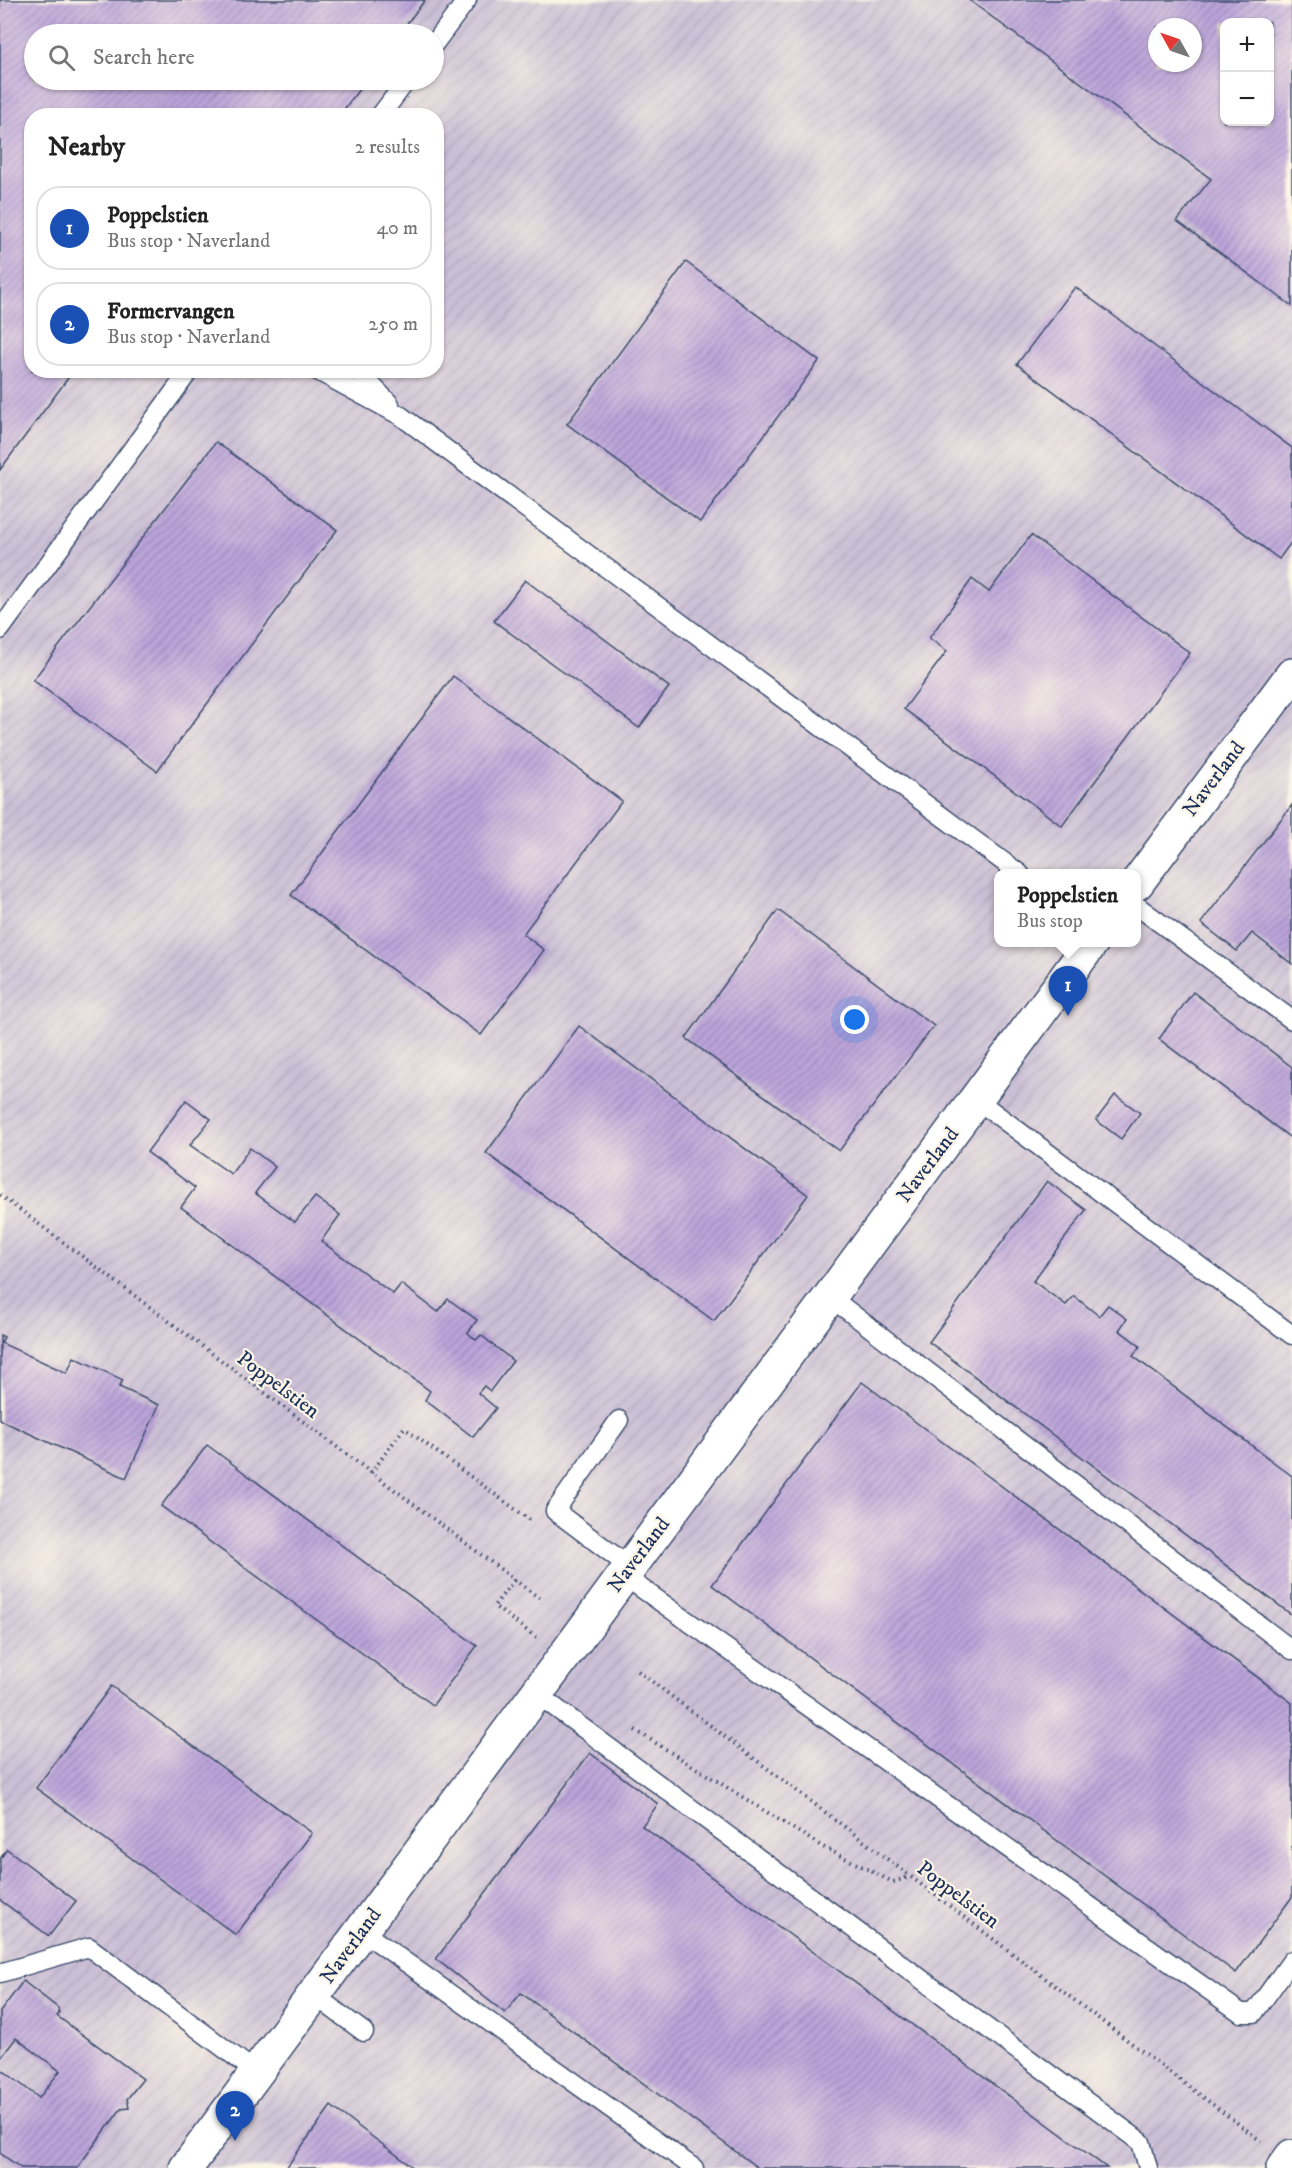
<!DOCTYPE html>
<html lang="en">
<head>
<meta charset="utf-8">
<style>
  :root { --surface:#fff; --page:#f2f2f2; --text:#222; --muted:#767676; --line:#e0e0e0; --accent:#c8321e }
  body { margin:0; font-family:"IM FELL DW Pica",serif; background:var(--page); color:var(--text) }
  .controls { position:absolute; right:18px; top:18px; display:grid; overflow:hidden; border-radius:12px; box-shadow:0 2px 4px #0004 }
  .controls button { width:54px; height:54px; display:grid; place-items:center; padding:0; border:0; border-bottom:2px solid var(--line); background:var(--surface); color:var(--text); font:30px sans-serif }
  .compass { position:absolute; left:1148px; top:18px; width:54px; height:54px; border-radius:50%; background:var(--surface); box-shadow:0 2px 4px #0004; rotate:310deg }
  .you { position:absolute; left:855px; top:1020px; width:21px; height:21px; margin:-15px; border:4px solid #fff; border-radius:50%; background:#1a73e8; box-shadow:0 0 0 9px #1a73e833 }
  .badge { display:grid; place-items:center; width:39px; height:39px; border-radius:50%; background:var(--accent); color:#fff; font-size:20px; font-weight:700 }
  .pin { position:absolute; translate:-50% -50px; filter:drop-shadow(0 2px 3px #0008) }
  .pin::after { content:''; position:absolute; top:32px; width:21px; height:18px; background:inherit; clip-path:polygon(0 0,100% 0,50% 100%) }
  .popup { position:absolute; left:994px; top:869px; width:147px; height:78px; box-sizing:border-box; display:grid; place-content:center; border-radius:12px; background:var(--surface); filter:drop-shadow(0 2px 4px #0005); font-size:20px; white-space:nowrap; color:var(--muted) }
  .popup b { font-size:22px; color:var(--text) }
  .popup::after { content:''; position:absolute; left:50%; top:100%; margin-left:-12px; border:12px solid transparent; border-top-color:var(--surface) }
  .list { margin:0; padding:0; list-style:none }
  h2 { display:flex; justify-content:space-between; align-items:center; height:78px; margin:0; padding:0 24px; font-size:26px }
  h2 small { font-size:20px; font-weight:400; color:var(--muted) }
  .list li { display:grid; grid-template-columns:39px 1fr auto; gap:18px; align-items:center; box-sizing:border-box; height:84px; margin:0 12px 12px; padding:0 12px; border:2px solid var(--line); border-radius:24px }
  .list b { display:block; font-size:22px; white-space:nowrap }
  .list p { margin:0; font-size:20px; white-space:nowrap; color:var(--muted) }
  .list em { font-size:20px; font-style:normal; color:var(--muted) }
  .icon { flex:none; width:33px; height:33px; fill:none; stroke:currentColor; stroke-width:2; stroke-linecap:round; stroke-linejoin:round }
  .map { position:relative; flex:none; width:1292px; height:2168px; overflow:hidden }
  .search { position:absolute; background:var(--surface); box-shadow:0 2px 4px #0004; left:24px; top:24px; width:420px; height:66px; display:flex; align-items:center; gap:15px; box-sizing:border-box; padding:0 21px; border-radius:33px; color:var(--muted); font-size:22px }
  .panel { position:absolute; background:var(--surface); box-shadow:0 2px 4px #0004; left:24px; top:108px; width:420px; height:270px; border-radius:24px }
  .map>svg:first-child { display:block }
  .industrial { fill:url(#industrial-furrows); fill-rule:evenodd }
  .building { fill:url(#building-hatch); fill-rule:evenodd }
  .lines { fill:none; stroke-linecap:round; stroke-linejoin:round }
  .lane-casing { stroke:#3a4a6c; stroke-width:21 }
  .street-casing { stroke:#3a4a6c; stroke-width:36 }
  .secondary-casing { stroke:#3a4a6c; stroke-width:36 }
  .path { stroke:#3a4a6c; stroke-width:4; stroke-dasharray:1.5 4.5; stroke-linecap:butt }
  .lane { stroke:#fff; stroke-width:18 }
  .street { stroke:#fff; stroke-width:33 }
  .secondary { stroke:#fff; stroke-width:33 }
  .labels { text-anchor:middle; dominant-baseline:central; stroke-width:4.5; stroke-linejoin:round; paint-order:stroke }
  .street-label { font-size:21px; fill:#1b2f5e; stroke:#fcf5e5 }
</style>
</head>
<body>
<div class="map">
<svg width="1292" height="2168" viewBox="0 0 1292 2168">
  <defs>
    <pattern id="industrial-furrows" width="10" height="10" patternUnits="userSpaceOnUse" patternTransform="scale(1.5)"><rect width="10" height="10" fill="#cbbfd5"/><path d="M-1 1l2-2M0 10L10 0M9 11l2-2" fill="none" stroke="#aea4b9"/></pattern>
    <pattern id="building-hatch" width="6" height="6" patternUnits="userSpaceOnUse" patternTransform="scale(1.5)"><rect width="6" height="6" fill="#bca4da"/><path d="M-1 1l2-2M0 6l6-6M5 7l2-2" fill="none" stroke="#9886b4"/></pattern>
  </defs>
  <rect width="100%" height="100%" fill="#fcf5e5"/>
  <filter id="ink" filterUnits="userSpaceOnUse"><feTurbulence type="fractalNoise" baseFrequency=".0167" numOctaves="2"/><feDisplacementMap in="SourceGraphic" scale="12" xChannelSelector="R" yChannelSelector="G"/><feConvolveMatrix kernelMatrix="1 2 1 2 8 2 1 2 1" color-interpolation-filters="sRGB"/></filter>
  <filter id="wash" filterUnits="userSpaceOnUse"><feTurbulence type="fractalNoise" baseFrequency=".008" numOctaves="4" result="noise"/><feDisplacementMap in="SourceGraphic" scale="24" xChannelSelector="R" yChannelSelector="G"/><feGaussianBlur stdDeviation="1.35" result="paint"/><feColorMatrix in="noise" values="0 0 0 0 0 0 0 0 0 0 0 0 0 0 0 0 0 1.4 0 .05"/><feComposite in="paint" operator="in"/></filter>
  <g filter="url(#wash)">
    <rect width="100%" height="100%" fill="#e7e0bc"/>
    <path class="industrial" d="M0 0H1292V2143L1274 2168H0ZM1224 22H1270V122H1224ZM1157 27H1193V63H1157ZM34 34H434V80H34ZM32 116H436V370H32ZM999 874H1137V942H999Z"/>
    <g id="blocks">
      <g class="building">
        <polygon points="0,0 425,0 399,34 34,34 34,80 366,80 339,116 32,116 32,370 74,370 0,470"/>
        <path d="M969 0H1292V306L1177 221 1211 179ZM1224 22H1270V122H1224ZM1157 27H1193V63H1157Z"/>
        <polygon points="686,262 819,361 700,522 567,424"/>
        <polygon points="1075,287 1292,448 1292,541 1279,559 1017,364"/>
        <polygon points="216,442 337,530 157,771 33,680"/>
        <polygon points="1031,535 1190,653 1062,826 904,709 947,651 929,638 972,579 989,592"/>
        <polygon points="525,580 669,687 639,728 494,621"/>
        <polygon points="453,676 622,801 523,934 544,950 481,1035 291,895"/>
        <polygon points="1292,805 1292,964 1252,933 1237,951 1201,923"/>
        <polygon points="778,910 934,1026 839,1151 686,1038"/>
        <polygon points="1193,992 1292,1067 1292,1139 1159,1039"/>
        <polygon points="579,1026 808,1195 714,1321 486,1153"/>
        <polygon points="1115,1095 1140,1113 1121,1139 1096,1120"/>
        <polygon points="186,1100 211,1119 190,1145 231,1174 250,1148 275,1167 255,1193 295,1222 315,1197 340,1215 321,1241 393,1294 401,1284 438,1312 448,1299 477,1320 468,1333 476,1340 481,1335 513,1361 490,1391 484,1386 478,1393 496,1408 473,1437 425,1400 430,1391 181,1207 195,1188 147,1152"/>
        <polygon points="1047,1181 1086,1210 1033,1281 1066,1305 1074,1296 1099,1316 1108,1305 1127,1319 1119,1330 1140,1346 1133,1356 1292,1476 1292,1615 929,1342"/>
        <polygon points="0,1335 4,1337 1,1343 67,1373 74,1357 123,1380 119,1387 159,1405 126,1478 0,1420"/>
        <polygon points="862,1382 1292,1703 1292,1897 1236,1973 712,1585"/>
        <polygon points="207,1445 477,1646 433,1705 161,1506"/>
        <polygon points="111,1686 312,1833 236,1935 36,1788"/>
        <polygon points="590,1753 658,1804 642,1826 1107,2168 758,2168 521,1993 505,2013 436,1959"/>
        <polygon points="7,1849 76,1901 49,1936 0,1900 0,1859"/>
        <polygon points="23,1981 58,2008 59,2014 57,2016 143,2079 127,2099 129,2108 121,2109 77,2168 21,2168 0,2153 0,2068 39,2098 60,2071 16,2038 0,2059 0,2012"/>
        <polygon points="331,2106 414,2168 286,2168"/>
      </g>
    </g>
  </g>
  <g filter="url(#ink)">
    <use href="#blocks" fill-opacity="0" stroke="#3a4a6c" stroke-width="1.5"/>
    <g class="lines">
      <g class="lane-casing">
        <g id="lane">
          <polyline points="434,44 467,0"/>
          <polyline points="380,116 407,80"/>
          <polyline points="316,370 401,416 1020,874"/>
          <polyline points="357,370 390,404"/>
          <polyline points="0,630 190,370"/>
          <polyline points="1137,906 1292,1020"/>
          <polyline points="977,1100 1292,1335"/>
          <polyline points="830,1297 1292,1650"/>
          <polyline points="619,1420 555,1511 631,1568"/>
          <polyline points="624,1576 1241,2013 1254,2013 1292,1960"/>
          <polyline points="537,1694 1141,2142 1148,2168"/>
          <polyline points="362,1931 694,2168"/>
          <polyline points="0,1973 89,1947 257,2073"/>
          <polyline points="314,1995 364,2032"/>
        </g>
      </g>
      <g class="street-casing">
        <g id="street">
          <polyline points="1137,883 1292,675"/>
          <polyline points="186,2168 1092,942"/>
        </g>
      </g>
      <g class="secondary-casing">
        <polyline id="secondary" points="1283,2168 1292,2156"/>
      </g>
      <g class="path">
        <polyline points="0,1195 539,1598"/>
        <polyline points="371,1473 404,1428 530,1520"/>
        <polyline points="514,1580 494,1606 537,1638"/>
        <polyline points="638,1671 1261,2141"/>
        <polyline points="635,1730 821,1846 893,1882 910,1877"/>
      </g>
      <use href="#lane" class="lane"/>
      <use href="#street" class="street"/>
      <use href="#secondary" class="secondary"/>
    </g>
  </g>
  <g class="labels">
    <g class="street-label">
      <text transform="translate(1214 779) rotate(-53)">Naverland</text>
      <text transform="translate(928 1165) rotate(-53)">Naverland</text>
      <text transform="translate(278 1385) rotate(37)">Poppelstien</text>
      <text transform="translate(639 1555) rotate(-53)">Naverland</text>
      <text transform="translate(958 1895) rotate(37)">Poppelstien</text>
      <text transform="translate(351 1946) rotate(-54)">Naverland</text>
    </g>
  </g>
</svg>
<div class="controls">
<button>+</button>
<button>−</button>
</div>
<svg class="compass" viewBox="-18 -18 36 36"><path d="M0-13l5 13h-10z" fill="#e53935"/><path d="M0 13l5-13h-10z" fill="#767676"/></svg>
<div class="you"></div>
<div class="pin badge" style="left:1068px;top:1016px;background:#1a4fb4">1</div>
<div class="popup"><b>Poppelstien</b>Bus stop</div>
<div class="pin badge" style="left:235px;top:2141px;background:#1a4fb4">2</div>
<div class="search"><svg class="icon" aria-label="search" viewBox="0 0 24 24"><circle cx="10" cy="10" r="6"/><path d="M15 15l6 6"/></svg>Search here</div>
<section class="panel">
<h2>Nearby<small>2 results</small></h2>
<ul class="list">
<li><span class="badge" style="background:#1a4fb4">1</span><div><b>Poppelstien</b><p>Bus stop · Naverland</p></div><em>40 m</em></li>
<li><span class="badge" style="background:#1a4fb4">2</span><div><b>Formervangen</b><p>Bus stop · Naverland</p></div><em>250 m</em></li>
</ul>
</section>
</div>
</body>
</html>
